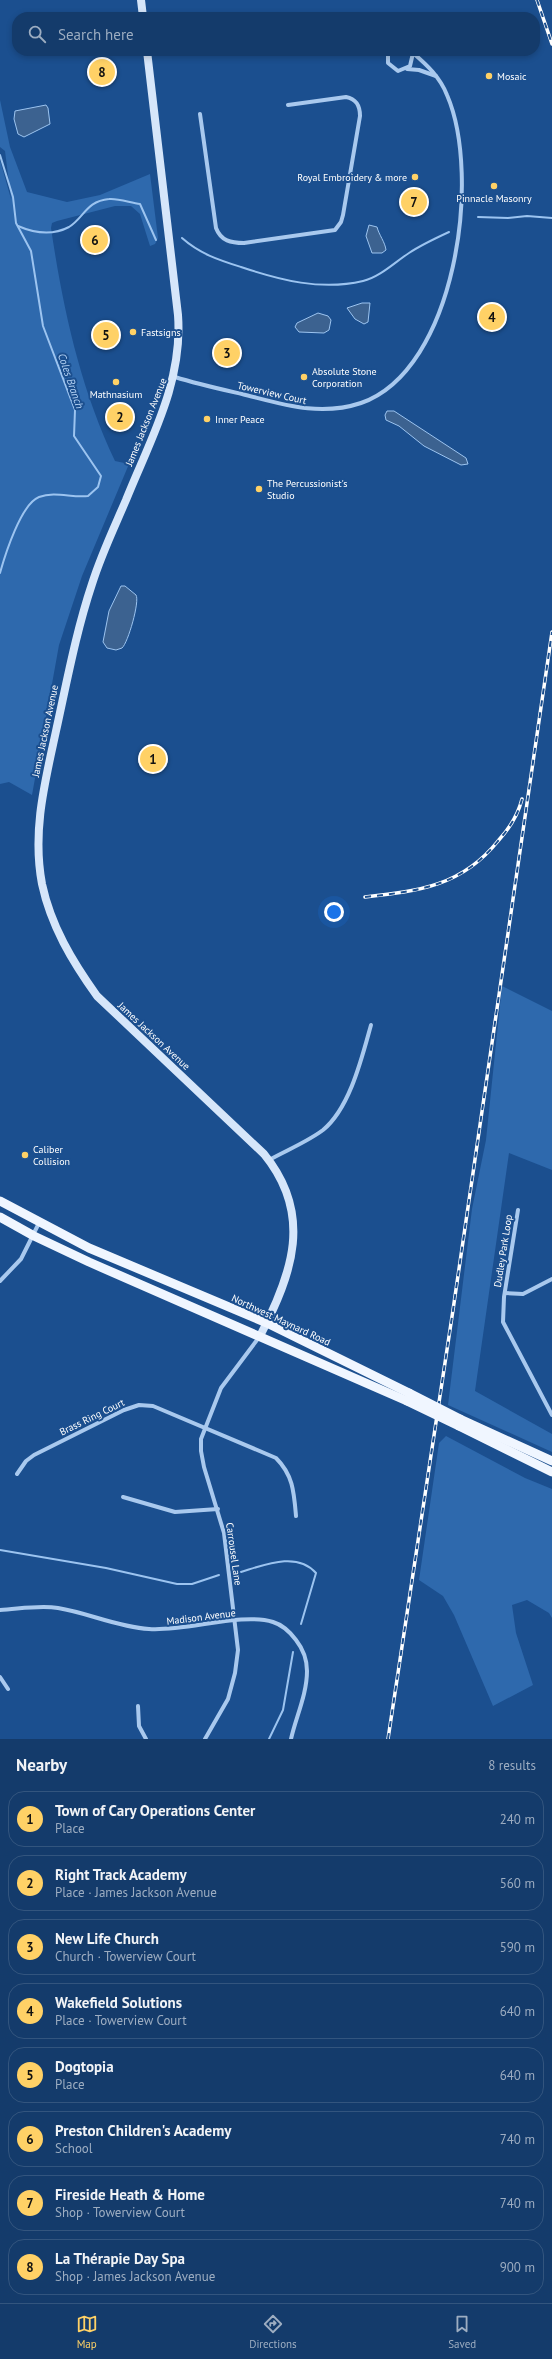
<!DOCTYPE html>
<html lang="en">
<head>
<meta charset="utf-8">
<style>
  :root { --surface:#143b6b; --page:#1d4271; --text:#f1f3f6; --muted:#9dadc1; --line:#33557e; --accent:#ffd166 }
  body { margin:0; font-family:"PT Sans",sans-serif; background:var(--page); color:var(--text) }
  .you { position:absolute; left:334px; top:912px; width:14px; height:14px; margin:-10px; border:3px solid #fff; border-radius:50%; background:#1a73e8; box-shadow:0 0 0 6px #1a73e833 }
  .badge { display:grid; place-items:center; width:26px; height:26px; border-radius:50%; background:var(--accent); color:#111; font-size:13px; font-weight:700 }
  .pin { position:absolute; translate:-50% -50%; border:2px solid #fff; box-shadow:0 1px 4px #0006 }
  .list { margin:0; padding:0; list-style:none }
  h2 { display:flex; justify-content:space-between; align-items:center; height:52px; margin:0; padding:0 16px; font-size:17px }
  h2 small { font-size:13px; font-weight:400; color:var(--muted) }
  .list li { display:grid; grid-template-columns:26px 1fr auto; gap:12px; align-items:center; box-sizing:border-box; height:56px; margin:0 8px 8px; padding:0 8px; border:1px solid var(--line); border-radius:16px }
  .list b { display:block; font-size:15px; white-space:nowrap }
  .list p { margin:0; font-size:13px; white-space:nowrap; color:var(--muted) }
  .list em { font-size:13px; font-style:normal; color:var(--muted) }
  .icon { flex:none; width:22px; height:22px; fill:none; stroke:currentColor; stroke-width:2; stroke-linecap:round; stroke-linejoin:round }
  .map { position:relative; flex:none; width:552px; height:1739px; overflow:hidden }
  .search { position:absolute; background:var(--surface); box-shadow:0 2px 6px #0003; left:12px; right:12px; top:12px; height:44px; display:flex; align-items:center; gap:10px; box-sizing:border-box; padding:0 14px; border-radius:16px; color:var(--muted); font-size:15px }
  .sheet { height:564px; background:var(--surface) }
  nav { display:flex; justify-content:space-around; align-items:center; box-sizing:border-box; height:56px; border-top:1px solid var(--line); background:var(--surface); font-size:11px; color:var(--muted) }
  nav a { display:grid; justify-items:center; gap:2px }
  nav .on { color:var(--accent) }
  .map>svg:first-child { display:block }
  .green { fill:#2e69ad }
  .water { fill:#3c6290; stroke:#9cc4f0 }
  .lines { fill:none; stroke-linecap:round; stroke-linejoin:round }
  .stream { stroke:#9cc4f0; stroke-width:2 }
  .street { stroke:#a9c9ee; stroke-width:4 }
  .secondary { stroke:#d6e6fa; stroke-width:8 }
  .primary { stroke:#f0f6ff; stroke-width:9 }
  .rail-casing { stroke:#fff; stroke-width:3.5 }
  .rail { stroke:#1b4f8f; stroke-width:2; stroke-dasharray:6; stroke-linecap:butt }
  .primary-bridge { stroke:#f0f6ff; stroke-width:9 }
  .poi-dot { fill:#ffd166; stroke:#1b4f8f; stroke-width:1.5 }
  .labels { text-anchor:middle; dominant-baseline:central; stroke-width:4; stroke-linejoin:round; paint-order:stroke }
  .poi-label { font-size:10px; fill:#fff; stroke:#1b4f8f; text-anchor:start }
  .street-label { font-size:10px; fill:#fff; stroke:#1b4f8f }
  .water-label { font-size:11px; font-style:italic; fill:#b5d3f5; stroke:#1b4f8f }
</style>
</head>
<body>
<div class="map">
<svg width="552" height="1739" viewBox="0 0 552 1739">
  <rect width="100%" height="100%" fill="#1b4f8f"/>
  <g class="green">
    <path d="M0 100 10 147 27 192 67 202 100 195 150 174 158 238 155 244 150 246 140 214 131 206H115L57 221 52 223 51 228C63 309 80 387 115 461L129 464 82 576 59 645 32 795 9 782 0 784V160L11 199 5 151 0 147Z"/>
    <polygon points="502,986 552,1011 552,1170 509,1153 475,1391 552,1434 552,1452 448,1405 472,1209 486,1140"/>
    <polygon points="446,1436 525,1478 552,1489 552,1618 549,1613 527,1600 512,1605 516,1633 533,1685 493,1706 454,1615 443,1596 419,1580 439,1443"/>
  </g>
  <g class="water">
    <polygon points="46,105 48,108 50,124 24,137 18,134 14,119 15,111"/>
    <path d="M369 225 377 227C379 235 385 242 386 250L382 253H372L366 236Z"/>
    <polygon points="362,303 370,303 368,322 364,324 355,319 347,308"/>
    <polygon points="318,313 328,316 331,320 329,330 324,333 299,332 295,327 297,323"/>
    <polygon points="387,411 394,411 466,458 468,464 461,465 424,446 399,426 386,420 385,415"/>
    <path d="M121 586H125L136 595C140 601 128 643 122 648 120 649 118 649 116 650L107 648 103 642 109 611Z"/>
  </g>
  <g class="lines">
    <g class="stream">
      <path d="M0 155 13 197 16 223 31 251 43 326 75 410 74 436 101 476 98 487 88 496C72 498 55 491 39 497 21 504 5 555 0 573"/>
      <polyline points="478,217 508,218 527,216 552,218"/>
      <path d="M18 226C34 233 52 236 69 227 84 218 86 201 109 199 118 198 131 203 140 204L156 240"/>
      <path d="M182 238C200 254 219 260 241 267 280 280 321 291 363 281 380 277 395 262 409 253 421 245 436 238 449 232"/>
      <polyline points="0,1550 106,1568 177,1584 192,1584 219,1575"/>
      <path d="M241 1572C264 1565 297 1551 316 1573L301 1624"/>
      <polyline points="269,1739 283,1710 293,1652"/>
    </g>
    <g class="street">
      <polyline points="388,51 388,63 398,71 410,66 413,53"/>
      <polyline points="407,69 419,70 436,76"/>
      <path d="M200 114 216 228C221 241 231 243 244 243L335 230 341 222 343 215 360 116C360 105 356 99 346 97L288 105"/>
      <path d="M175 377C197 384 220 389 242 394 282 404 319 417 361 403 456 370 482 176 447 95 440 77 427 65 413 53"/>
      <path d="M269 1160C287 1150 307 1142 323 1130 350 1108 362 1057 371 1025"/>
      <polyline points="518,1210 504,1297 503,1322 552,1415"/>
      <polyline points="0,1281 21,1259 39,1223"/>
      <polyline points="505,1293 523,1294 552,1279"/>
      <path d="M17 1474 26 1461 34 1455 124 1410 139 1405 153 1406 276 1458C293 1475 294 1492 296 1516"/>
      <polyline points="123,1497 175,1512 218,1509"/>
      <path d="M0 1610C19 1609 39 1605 58 1608 89 1613 117 1627 149 1629 184 1632 242 1612 273 1622 283 1625 290 1632 296 1640 303 1649 307 1660 307 1671 307 1694 296 1717 291 1739"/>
      <polyline points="0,1677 8,1689"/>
      <polyline points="138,1706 139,1726 146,1739"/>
      <polyline points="205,1739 228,1699 235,1673 238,1650 224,1533 204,1467 201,1451 201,1439 221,1388 260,1336"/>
    </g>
    <g class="secondary">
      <polyline points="141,0 143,17"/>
      <path d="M147 51 178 315C183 383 150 440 126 500 114 528 101 555 92 584 76 632 67 681 56 731 45 782 32 831 42 884 51 926 72 961 97 996L264 1154C313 1214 293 1273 260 1336"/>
    </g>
    <g class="primary">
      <polyline points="0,1201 89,1248 267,1323 409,1393"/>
      <polyline points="0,1217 34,1236 89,1262 407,1401"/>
      <polyline points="460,1419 552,1461"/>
      <polyline points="459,1426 552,1472"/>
    </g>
    <g class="rail-casing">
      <g id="rail">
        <polyline points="537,0 552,44"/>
        <path d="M365 897C419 891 462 886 498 841 509 829 518 815 522 799"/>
        <polyline points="388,1739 453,1310 552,632"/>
      </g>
    </g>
    <use href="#rail" class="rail"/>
    <g class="primary-bridge">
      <polyline points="409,1393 460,1419"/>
      <polyline points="407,1401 459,1426"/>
    </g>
  </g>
  <g class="poi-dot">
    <circle cx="489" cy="76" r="4"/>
    <circle cx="415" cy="177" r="4"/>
    <circle cx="494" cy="186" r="4"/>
    <circle cx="133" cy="332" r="4"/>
    <circle cx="304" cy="377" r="4"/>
    <circle cx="116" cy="382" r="4"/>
    <circle cx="207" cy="419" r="4"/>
    <circle cx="259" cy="489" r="4"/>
    <circle cx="25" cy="1155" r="4"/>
  </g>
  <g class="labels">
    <g class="poi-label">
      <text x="497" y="76">Mosaic</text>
      <text x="407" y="177" text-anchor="end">Royal Embroidery &amp; more</text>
      <text x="494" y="198" text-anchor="middle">Pinnacle Masonry</text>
      <text x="141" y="332">Fastsigns</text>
      <text x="312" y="371">Absolute Stone<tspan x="312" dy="12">Corporation</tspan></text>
      <text x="116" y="394" text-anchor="middle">Mathnasium</text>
      <text x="215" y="419">Inner Peace</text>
      <text x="267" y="483">The Percussionist's<tspan x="267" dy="12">Studio</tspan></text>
      <text x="33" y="1149">Caliber<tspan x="33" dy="12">Collision</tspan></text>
    </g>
    <g class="street-label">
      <text transform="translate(272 393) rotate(13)">Towerview Court</text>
      <text transform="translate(146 422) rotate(-68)">James Jackson Avenue</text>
      <text transform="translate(45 731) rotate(-78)">James Jackson Avenue</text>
      <text transform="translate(154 1036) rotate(43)">James Jackson Avenue</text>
      <text transform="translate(503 1251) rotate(-81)">Dudley Park Loop</text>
      <text transform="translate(281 1320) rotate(25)">Northwest Maynard Road</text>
      <text transform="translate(92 1417) rotate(-26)">Brass Ring Court</text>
      <text transform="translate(234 1554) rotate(82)">Carrousel Lane</text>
      <text transform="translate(201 1617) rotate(-7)">Madison Avenue</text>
    </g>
    <g class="water-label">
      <text transform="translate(71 381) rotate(71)">Coles Branch</text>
    </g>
  </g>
</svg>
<div class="you"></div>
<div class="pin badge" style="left:153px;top:759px">1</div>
<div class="pin badge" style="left:120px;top:417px">2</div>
<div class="pin badge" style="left:227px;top:353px">3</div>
<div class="pin badge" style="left:492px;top:317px">4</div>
<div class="pin badge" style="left:106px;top:335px">5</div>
<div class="pin badge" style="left:95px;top:240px">6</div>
<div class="pin badge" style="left:414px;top:202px">7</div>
<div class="pin badge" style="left:102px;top:72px">8</div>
<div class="search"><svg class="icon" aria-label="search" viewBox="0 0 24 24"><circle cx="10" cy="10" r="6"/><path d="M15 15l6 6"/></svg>Search here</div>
</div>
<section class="sheet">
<h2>Nearby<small>8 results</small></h2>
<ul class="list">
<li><span class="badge">1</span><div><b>Town of Cary Operations Center</b><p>Place</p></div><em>240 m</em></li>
<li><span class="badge">2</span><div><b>Right Track Academy</b><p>Place · James Jackson Avenue</p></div><em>560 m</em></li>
<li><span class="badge">3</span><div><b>New Life Church</b><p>Church · Towerview Court</p></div><em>590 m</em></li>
<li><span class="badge">4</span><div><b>Wakefield Solutions</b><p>Place · Towerview Court</p></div><em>640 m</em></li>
<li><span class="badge">5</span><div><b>Dogtopia</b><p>Place</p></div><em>640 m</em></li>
<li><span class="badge">6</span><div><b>Preston Children's Academy</b><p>School</p></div><em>740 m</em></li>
<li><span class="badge">7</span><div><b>Fireside Heath &amp; Home</b><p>Shop · Towerview Court</p></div><em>740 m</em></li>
<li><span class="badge">8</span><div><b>La Thérapie Day Spa</b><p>Shop · James Jackson Avenue</p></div><em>900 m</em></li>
</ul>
</section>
<nav>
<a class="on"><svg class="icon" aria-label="map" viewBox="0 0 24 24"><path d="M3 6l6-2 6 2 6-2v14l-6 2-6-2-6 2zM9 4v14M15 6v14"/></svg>Map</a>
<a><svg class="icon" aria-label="directions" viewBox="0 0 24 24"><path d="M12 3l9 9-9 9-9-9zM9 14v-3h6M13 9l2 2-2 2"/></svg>Directions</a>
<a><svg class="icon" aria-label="saved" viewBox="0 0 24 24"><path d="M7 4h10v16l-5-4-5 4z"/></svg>Saved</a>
</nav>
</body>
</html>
